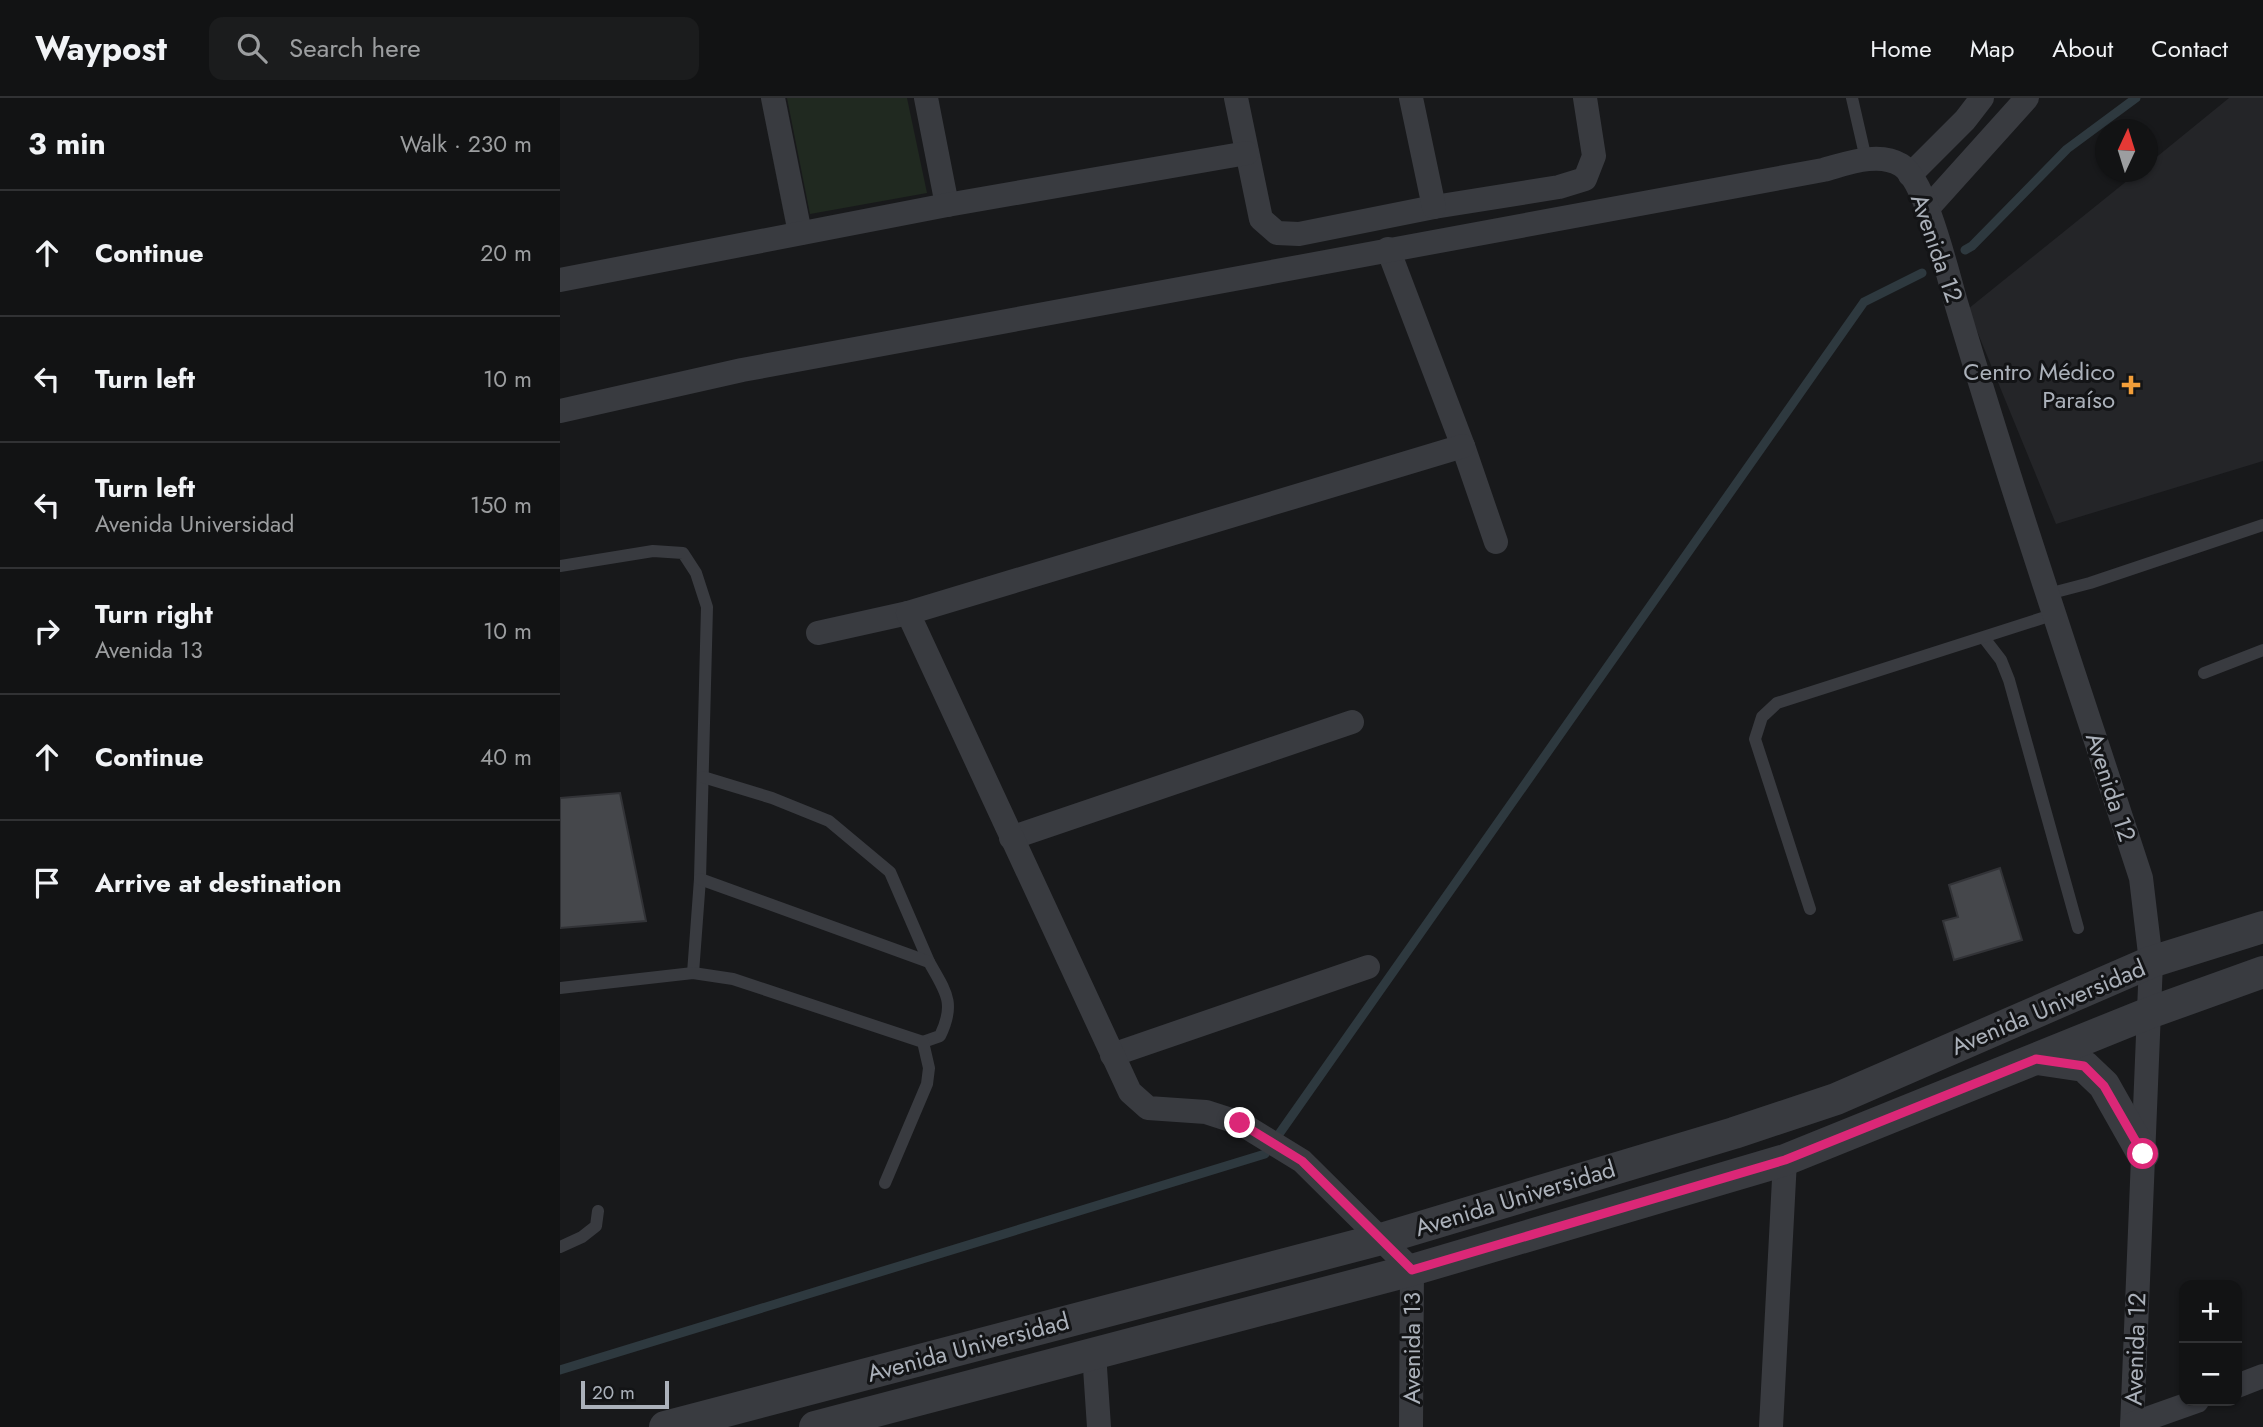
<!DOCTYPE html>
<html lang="en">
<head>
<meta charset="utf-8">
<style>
  :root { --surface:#121314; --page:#1b1c1d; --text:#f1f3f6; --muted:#9c9ea0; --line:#313234 }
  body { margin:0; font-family:Jost,sans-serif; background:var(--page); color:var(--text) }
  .controls { position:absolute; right:21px; bottom:21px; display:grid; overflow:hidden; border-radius:14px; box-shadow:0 2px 5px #0004 }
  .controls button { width:63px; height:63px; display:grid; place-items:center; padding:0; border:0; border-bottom:2px solid var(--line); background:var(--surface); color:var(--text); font:35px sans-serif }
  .compass { position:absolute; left:1535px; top:21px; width:63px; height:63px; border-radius:50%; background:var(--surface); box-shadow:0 2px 5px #0004; rotate:4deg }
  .scale { position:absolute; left:21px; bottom:18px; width:88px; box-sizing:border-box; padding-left:7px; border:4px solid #abb1ba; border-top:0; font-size:19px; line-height:24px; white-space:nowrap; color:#abb1ba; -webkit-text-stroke:5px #131416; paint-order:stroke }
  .stop { position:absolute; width:21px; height:21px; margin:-16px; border:5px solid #db2777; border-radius:50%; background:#fff }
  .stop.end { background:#db2777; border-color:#fff; box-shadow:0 2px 7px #0008 }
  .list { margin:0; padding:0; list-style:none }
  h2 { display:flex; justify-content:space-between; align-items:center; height:91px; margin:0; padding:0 28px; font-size:30px }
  h2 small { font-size:23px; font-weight:400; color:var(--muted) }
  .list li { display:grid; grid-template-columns:46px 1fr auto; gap:21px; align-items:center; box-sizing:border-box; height:126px; padding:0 28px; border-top:2px solid var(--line) }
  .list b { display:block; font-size:26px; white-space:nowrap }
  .list p { margin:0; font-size:23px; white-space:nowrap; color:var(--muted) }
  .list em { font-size:23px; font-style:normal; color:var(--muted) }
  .icon { flex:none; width:38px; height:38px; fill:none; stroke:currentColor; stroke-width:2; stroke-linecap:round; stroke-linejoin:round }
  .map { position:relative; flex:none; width:1703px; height:1329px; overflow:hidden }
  header { display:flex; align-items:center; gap:42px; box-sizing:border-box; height:98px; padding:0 35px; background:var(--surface); border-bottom:2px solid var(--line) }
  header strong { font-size:33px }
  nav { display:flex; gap:38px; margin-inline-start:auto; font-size:24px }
  .search { width:490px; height:63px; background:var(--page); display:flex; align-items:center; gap:18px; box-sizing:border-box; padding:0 24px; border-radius:14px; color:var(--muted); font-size:26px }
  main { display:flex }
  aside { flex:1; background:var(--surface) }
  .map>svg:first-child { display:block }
  .built { fill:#242528 }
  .green { fill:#202920 }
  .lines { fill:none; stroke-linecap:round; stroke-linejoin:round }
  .stream { stroke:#2e393f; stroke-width:9 }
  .building { fill:#45474b; stroke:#323337; stroke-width:2 }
  .service { stroke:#393b40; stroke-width:12 }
  .minor { stroke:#393b40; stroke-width:24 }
  .tertiary { stroke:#393b40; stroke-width:32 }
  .route { stroke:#db2777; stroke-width:9 }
  .poi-dot { fill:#f29e39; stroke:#131416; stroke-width:2.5 }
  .labels { text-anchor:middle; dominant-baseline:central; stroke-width:6; stroke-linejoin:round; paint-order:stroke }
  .street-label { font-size:24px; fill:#abb1ba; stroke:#131416 }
  .poi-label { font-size:24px; fill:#abb1ba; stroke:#131416; text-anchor:end }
</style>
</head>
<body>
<header>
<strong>Waypost</strong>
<div class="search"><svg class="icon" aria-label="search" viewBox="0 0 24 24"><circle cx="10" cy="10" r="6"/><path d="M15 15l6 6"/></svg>Search here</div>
<nav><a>Home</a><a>Map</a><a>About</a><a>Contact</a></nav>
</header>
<main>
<aside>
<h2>3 min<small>Walk · 230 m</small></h2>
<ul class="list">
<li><svg class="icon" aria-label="ahead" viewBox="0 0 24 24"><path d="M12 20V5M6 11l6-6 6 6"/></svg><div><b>Continue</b></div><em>20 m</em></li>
<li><svg class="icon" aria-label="left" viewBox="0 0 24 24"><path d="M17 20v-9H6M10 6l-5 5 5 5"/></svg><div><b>Turn left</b></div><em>10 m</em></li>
<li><svg class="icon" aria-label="left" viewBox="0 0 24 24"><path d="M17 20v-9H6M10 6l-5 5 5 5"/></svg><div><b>Turn left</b><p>Avenida Universidad</p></div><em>150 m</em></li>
<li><svg class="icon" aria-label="right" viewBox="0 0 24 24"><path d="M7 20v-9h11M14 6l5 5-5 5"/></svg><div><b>Turn right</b><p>Avenida 13</p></div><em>10 m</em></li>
<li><svg class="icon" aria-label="ahead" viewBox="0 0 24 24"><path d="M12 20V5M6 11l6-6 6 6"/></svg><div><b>Continue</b></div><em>40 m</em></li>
<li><svg class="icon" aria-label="arrive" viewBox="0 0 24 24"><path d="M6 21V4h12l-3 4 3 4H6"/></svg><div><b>Arrive at destination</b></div></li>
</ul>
</aside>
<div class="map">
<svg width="1703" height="1329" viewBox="0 0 1703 1329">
  <rect width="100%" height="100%" fill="#18191b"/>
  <polygon class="built" points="1669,0 1703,0 1703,363 1496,426 1408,211 1578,74 1588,74 1588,66"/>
  <polygon class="green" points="227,0 347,0 367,95 250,116"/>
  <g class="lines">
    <g class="stream">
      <polyline points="1405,152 1412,148 1507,51 1576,0"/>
      <polyline points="0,1272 705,1056 1304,204 1362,175"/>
    </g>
  </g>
  <g class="building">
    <polygon points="60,695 86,823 0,830 0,700"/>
    <polygon points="1440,770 1462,842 1394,862 1383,823 1398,819 1389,787"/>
  </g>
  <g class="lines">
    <g class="service">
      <polyline points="1292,0 1306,61"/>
      <polyline points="0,468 93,453 123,455 136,475 147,509 140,781 133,875"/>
      <polyline points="1488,496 1530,485 1703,427"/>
      <polyline points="1424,540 1441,562 1449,582 1518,830"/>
      <polyline points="1644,575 1703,552"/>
      <polyline points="143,679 212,700 269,723 330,774 369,864"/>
      <path d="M140 781 369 864C386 894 396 905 380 938L363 944"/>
      <polyline points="1250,811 1195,641 1202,619 1217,605 1495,516"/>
      <polyline points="0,890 133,875 173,881 363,944 369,970 367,986 325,1085"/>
      <polyline points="0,1149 22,1139 36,1128 38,1113"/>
    </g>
    <g class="minor">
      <polyline points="213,0 240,135"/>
      <polyline points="366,0 387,107"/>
      <polyline points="676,0 701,121 717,135 739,136 874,109 999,89 1025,81 1034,58 1025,0"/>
      <polyline points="851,0 874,109"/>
      <polyline points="1350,77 1405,22 1422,0"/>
      <polyline points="1368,110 1467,0"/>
      <polyline points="828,151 903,348 936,444"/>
      <polyline points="0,182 387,107 687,55"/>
      <path d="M0 313 182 272 1263 72C1286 66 1318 53 1341 67 1366 82 1388 178 1397 208 1454 400 1519 590 1581 780L1591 864 1572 1329"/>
      <polyline points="258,535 348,515"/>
      <polyline points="451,740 792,624"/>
      <polyline points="552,957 808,869"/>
      <polyline points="534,1255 539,1329"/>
      <polyline points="1677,1288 1703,1278"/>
      <polyline points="1572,1326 1637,1303"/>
      <polyline points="851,1329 852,1172 742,1063 680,1025 646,1014 588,1010 570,994 348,515 903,348"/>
      <polyline points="1211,1329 1225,1062"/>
    </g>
    <g class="tertiary">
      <polyline points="1477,961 1524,968 1544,987 1583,1056"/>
      <polyline points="105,1329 821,1141 1174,1035 1276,1001 1591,864 1703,829"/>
      <polyline points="255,1329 852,1172 1225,1062 1589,915 1703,874"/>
    </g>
  </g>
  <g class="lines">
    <polyline class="route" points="680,1025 742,1063 852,1172 1225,1062 1476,961 1524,968 1544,988 1583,1056"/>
  </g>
  <path class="poi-dot" d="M1567.5 276.5h7v7h7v7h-7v7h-7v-7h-7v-7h7z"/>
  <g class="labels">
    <g class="street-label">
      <text transform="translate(1377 150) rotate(71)">Avenida 12</text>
      <text transform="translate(1551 689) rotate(72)">Avenida 12</text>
      <text transform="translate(1488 909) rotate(-23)">Avenida Universidad</text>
      <text transform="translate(955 1100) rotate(-17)">Avenida Universidad</text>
      <text transform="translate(408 1249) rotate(-15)">Avenida Universidad</text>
      <text transform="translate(851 1250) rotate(-90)">Avenida 13</text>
      <text transform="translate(1575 1251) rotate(-88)">Avenida 12</text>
    </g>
    <g class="poi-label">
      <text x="1555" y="273">Centro Médico<tspan x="1555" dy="28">Paraíso</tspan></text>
    </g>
  </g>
</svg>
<div class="controls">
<button>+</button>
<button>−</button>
</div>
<svg class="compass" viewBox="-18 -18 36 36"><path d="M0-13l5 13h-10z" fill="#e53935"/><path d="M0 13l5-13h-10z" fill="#9c9ea0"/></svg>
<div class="scale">20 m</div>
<div class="stop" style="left:1583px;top:1056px"></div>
<div class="stop end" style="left:680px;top:1025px"></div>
</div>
</main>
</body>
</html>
